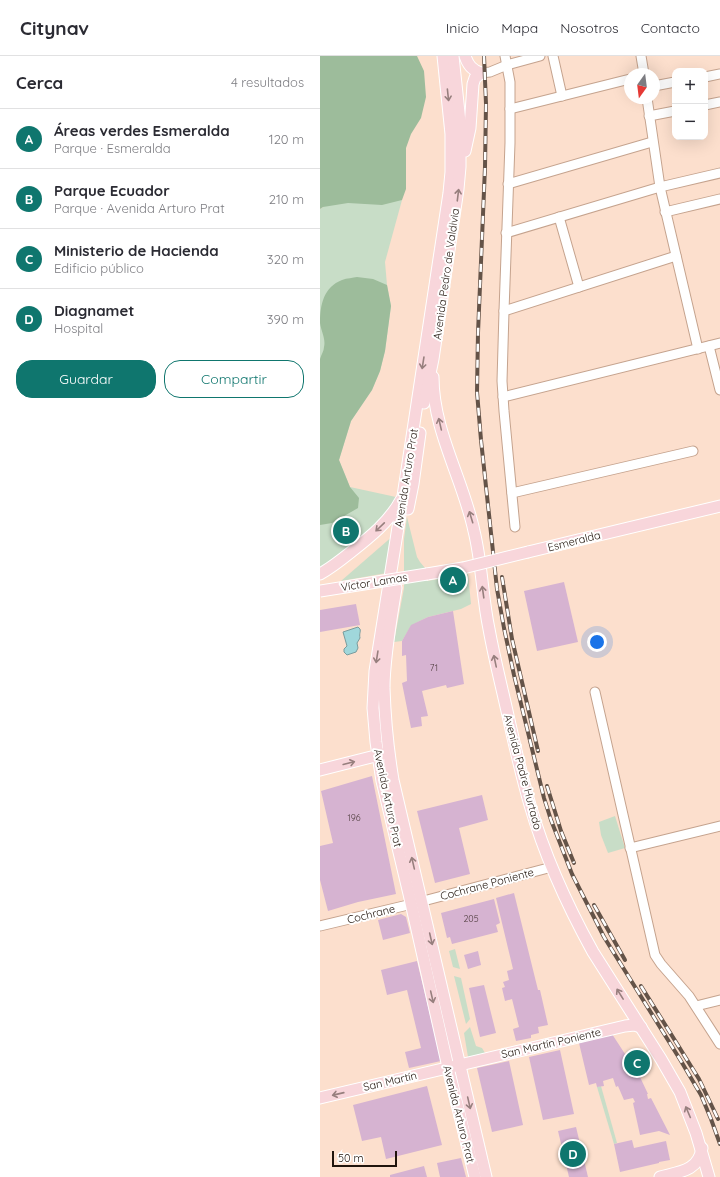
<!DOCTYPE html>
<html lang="es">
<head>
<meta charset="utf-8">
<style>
  :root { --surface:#fff; --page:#f2f2f3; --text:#2b2b33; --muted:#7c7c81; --line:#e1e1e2; --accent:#0f766e }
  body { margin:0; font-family:Quicksand,sans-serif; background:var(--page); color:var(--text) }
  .controls { position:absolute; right:12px; top:12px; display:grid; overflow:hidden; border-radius:8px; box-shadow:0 4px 16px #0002 }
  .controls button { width:36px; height:36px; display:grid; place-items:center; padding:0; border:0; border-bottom:1px solid var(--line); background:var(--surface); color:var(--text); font:20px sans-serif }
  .compass { position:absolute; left:304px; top:12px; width:36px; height:36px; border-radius:50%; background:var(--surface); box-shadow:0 4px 16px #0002; rotate:194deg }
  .scale { position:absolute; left:12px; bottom:10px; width:65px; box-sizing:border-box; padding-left:4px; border:2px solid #20140c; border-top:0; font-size:11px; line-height:14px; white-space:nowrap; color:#20140c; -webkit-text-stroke:3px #fff; paint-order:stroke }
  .you { position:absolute; left:277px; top:586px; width:14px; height:14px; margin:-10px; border:3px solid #fff; border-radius:50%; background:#1a73e8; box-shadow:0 0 0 6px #1a73e833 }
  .badge { display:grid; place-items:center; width:26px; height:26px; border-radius:50%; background:var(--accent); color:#fff; font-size:13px; font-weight:700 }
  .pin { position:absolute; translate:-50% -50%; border:2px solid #fff; box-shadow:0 1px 4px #0006 }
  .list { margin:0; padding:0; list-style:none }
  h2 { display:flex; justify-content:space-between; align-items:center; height:52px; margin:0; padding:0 16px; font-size:17px }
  h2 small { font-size:13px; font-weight:400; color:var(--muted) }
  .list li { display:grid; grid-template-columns:26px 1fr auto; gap:12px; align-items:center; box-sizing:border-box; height:60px; padding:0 16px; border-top:1px solid var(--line) }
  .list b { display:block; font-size:15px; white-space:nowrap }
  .list p { margin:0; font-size:13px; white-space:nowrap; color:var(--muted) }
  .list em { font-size:13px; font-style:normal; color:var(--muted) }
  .actions { display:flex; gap:8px; padding:12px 16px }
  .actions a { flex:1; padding:9px 0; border:1px solid var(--accent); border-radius:16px; text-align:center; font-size:14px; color:var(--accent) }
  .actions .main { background:var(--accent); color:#fff }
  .map { position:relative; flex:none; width:400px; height:1121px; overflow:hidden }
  header { display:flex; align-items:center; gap:24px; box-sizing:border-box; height:56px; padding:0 20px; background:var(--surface); border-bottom:1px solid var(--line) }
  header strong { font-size:19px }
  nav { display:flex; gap:22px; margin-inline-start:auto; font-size:14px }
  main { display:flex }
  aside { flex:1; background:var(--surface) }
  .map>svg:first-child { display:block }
  .green { fill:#c8ddc7 }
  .forest { fill:#9dbc9b }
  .water { fill:#a0d7db; stroke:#7a9c9d }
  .building { fill:#d6b3d1 }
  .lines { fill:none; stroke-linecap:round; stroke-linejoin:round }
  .minor-casing { stroke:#c5a38e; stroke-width:11 }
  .major-casing { stroke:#fff; stroke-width:13 }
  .minor { stroke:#fff; stroke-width:9 }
  .major { stroke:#f8d6db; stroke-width:11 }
  .rail-casing { stroke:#645348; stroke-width:4 }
  .rail { stroke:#fff; stroke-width:2.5; stroke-dasharray:8; stroke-linecap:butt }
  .major-bridge-casing { stroke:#fff; stroke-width:13; stroke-linecap:butt }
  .major-bridge { stroke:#f8d6db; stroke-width:11 }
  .oneway { stroke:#977f7e }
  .labels { text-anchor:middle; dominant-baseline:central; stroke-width:4; stroke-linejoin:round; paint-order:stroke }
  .number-label { font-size:9px; fill:#4e3c3d }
  .street-label { font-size:11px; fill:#20140c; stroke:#fff }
</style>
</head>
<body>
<header>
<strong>Citynav</strong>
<nav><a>Inicio</a><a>Mapa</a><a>Nosotros</a><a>Contacto</a></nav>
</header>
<main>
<aside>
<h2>Cerca<small>4 resultados</small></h2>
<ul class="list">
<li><span class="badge">A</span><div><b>Áreas verdes Esmeralda</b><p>Parque · Esmeralda</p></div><em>120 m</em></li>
<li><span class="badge">B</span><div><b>Parque Ecuador</b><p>Parque · Avenida Arturo Prat</p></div><em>210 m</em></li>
<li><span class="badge">C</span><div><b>Ministerio de Hacienda</b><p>Edificio público</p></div><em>320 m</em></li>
<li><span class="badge">D</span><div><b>Diagnamet</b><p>Hospital</p></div><em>390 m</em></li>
</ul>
<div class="actions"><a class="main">Guardar</a><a>Compartir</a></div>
</aside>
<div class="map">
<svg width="400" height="1121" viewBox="0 0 400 1121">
  <rect width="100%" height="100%" fill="#fcdfcd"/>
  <g class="green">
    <polygon points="56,87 82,144 65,206 67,229 71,250 65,295 60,315 52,334 31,365 19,404 30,431 76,441 66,457 46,480 0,513 0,153 3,151"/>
    <polygon points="87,461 97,501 100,506 105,512 107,525 148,518 151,548 141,553 108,561 98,566 91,570 82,585 74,586 84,532 84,483"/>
    <polygon points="74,479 67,517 21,525"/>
    <polygon points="295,760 305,792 288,797 281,779 279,766"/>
    <polygon points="135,893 140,913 133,911 129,895"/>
    <polygon points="134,920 141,922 150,963 146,968"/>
    <polygon points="150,971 156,990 162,992 165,997 148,1001 144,977"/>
    <polygon points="281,1030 297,1087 294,1088 277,1031"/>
  </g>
  <g class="forest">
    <polygon points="0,0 97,0 104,15 106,41 101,62 91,78 86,92 86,133 82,144 62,149 28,147 3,151 0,153"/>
    <path d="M37 221 53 223 67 229 71 250 65 295 60 315 52 334 31 365 19 404 30 431 39 442 38 452 12 467 0 469V303C1 299 4 295 4 291 6 283 1 275 0 267 0 248 4 231 22 224 27 222 33 222 37 221Z"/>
  </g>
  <path class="water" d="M38 571 40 573C41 576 39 577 40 582L37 587 38 592 36 596 27 599 24 596V593L27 590 23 576Z"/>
  <g class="building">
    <polygon points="244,526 258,586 217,595 204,535"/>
    <polygon points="36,548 40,569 0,576 0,554"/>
    <polygon points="133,555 144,628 127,632 126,629 102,635 108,660 101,661 102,670 91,672 82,627 87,625 86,599 82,600 82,585 91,569 108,561"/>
    <polygon points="52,720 76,838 38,846 8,855 0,824 0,790 13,787 1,735"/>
    <polygon points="162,739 168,764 139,772 150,818 115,827 97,755"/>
    <polygon points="194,837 218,934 220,934 228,969 218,971 219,977 211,979 211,982 196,985 193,973 199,971 192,943 185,945 182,932 185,931 183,926 189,924 187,915 193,913 176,842"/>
    <polygon points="174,843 180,867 176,869 178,876 132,888 130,881 127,882 121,857"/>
    <polygon points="81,858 86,861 90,877 63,884 58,864"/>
    <polygon points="158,895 161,909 148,913 144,899"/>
    <polygon points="97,905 121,1005 89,1012 85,996 101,992 87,934 67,939 61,914"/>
    <polygon points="164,929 176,977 160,981 149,932"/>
    <polygon points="292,978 320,1021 328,1038 327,1038 328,1043 331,1042 350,1079 339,1075 320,1079 313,1047 315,1046 313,1042 304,1044 298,1030 296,1031 293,1022 283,1025 284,1030 277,1031 276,1027 269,1029 259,987"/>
    <polygon points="240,994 254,1058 223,1064 209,1001"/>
    <polygon points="189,1005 203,1069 172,1076 157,1012"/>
    <polygon points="107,1030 122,1089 66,1103 61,1081 42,1085 33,1049"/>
    <polygon points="256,1071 268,1121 249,1121 238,1075"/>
    <polygon points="312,1084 314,1092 346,1085 350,1104 339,1106 339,1107 300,1116 294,1088"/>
    <polygon points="141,1102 146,1121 120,1121 117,1107"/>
    <polygon points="104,1110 107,1121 70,1121 70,1119"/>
  </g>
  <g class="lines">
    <g class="minor-casing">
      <g id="minor">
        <polyline points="185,0 190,26 190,87 184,255 182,325 184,355 195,471"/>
        <polyline points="233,0 242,40"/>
        <polyline points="321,0 324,18"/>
        <polyline points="161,17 170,16 187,9 220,0"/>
        <polyline points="385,21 400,18"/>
        <polyline points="334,30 355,26"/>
        <polyline points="327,42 340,131 378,293"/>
        <polyline points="385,49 400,46"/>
        <polyline points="190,53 310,23"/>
        <polyline points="329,60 355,55"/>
        <polyline points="188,128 332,86"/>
        <polyline points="345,156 400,143"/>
        <polyline points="239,161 259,231"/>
        <polyline points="186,177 340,131 400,117"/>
        <polyline points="184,255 356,200"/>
        <polyline points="389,290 400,334"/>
        <polyline points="183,341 400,287"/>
        <polyline points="192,437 373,395"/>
        <polyline points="275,636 335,899 341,908 369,940 400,988"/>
        <polyline points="310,792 400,770"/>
        <polyline points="0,870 92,848 232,811"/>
        <polyline points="376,950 400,944"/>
      </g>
    </g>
    <g class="major-casing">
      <g id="major">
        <polyline points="123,0 131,78 131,116 129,137 83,440 55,615 53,652 56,686 62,725 89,838 130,1020 155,1121"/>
        <path d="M145 95 150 72 153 28 155 22 161 17C152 14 148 9 145 0"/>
        <path d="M113 321C113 375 143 423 154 475 162 507 162 540 169 573 174 601 181 628 187 655 194 687 201 718 210 749 225 801 247 849 273 896L341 1003 360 1036 376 1077 389 1121"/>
        <polyline points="104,347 113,303 138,133 140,111 140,66 133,0"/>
        <polyline points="88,453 93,428 100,377"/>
        <polyline points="208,496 400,450"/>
        <path d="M0 518C11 512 21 504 31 496 50 481 69 466 81 444"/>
        <polyline points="107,518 143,512"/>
        <path d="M76 532C71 563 64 601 64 632 65 663 68 694 73 724L166 1121"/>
        <polyline points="0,714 63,698"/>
        <polyline points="0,1042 305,970 314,969 321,971"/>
        <path d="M340 1121C359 1116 379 1115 382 1092"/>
      </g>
    </g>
    <use href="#minor" class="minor"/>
    <use href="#major" class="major"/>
    <g class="rail-casing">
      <g id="rail">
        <polyline points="164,0 166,48 165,111 158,277 157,336 161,384 177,533 184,572 194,619 224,742 231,764 252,818 284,881 361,1005 381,1039 391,1063 400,1088"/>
        <polyline points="182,521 192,583 218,695"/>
        <polyline points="227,730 241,775 254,807"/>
        <polyline points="274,849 305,904"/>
        <polyline points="321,930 379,1023 398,1063"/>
      </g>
    </g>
    <use href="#rail" class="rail"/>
    <g class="major-bridge-casing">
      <g id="major-bridge">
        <polyline points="143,512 208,496"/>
        <polyline points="0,535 107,518"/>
      </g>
    </g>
    <use href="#major-bridge" class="major-bridge"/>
  </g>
  <defs><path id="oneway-shaft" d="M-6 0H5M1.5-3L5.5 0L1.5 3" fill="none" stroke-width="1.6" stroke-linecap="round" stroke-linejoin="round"/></defs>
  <g class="oneway">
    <use href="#oneway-shaft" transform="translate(128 39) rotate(84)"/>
    <use href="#oneway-shaft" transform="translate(138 139) rotate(-83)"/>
    <use href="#oneway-shaft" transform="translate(103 307) rotate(99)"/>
    <use href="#oneway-shaft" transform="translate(120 368) rotate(-103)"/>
    <use href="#oneway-shaft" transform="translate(151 461) rotate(-107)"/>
    <use href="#oneway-shaft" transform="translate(60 471) rotate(136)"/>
    <use href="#oneway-shaft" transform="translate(163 536) rotate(-98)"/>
    <use href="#oneway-shaft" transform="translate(57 601) rotate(99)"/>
    <use href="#oneway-shaft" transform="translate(175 605) rotate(-102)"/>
    <use href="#oneway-shaft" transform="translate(29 707) rotate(-14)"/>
    <use href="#oneway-shaft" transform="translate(93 807) rotate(-103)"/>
    <use href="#oneway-shaft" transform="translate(111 883) rotate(77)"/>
    <use href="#oneway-shaft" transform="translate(300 938) rotate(-122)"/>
    <use href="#oneway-shaft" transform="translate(112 941) rotate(77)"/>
    <use href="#oneway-shaft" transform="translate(18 1038) rotate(167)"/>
    <use href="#oneway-shaft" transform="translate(149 1047) rotate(77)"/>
    <use href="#oneway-shaft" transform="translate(368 1056) rotate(-113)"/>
  </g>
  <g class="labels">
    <g class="number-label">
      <text x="114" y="611">71</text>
      <text x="34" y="761">196</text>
      <text x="151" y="862">205</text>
    </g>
    <g class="street-label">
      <text transform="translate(126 218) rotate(-82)">Avenida Pedro de Valdivia</text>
      <text transform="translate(86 422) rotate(-81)">Avenida Arturo Prat</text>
      <text transform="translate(254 485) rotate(-14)">Esmeralda</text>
      <text transform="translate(54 526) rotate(-9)">Víctor Lamas</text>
      <text transform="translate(203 716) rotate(75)">Avenida Padre Hurtado</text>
      <text transform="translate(68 742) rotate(78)">Avenida Arturo Prat</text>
      <text transform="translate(167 828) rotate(-15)">Cochrane Poniente</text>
      <text transform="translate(51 858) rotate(-14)">Cochrane</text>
      <text transform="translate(231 987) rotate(-13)">San Martín Poniente</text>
      <text transform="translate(70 1025) rotate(-13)">San Martín</text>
      <text transform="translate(139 1058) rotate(76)">Avenida Arturo Prat</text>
    </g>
  </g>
</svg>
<div class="controls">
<button>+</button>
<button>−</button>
</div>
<svg class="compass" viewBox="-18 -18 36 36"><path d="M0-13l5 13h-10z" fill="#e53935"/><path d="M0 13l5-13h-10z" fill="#7c7c81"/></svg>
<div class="scale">50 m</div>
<div class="you"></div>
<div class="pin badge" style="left:133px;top:524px">A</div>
<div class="pin badge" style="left:26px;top:475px">B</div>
<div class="pin badge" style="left:317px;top:1007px">C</div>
<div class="pin badge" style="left:253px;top:1098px">D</div>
</div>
</main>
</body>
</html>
